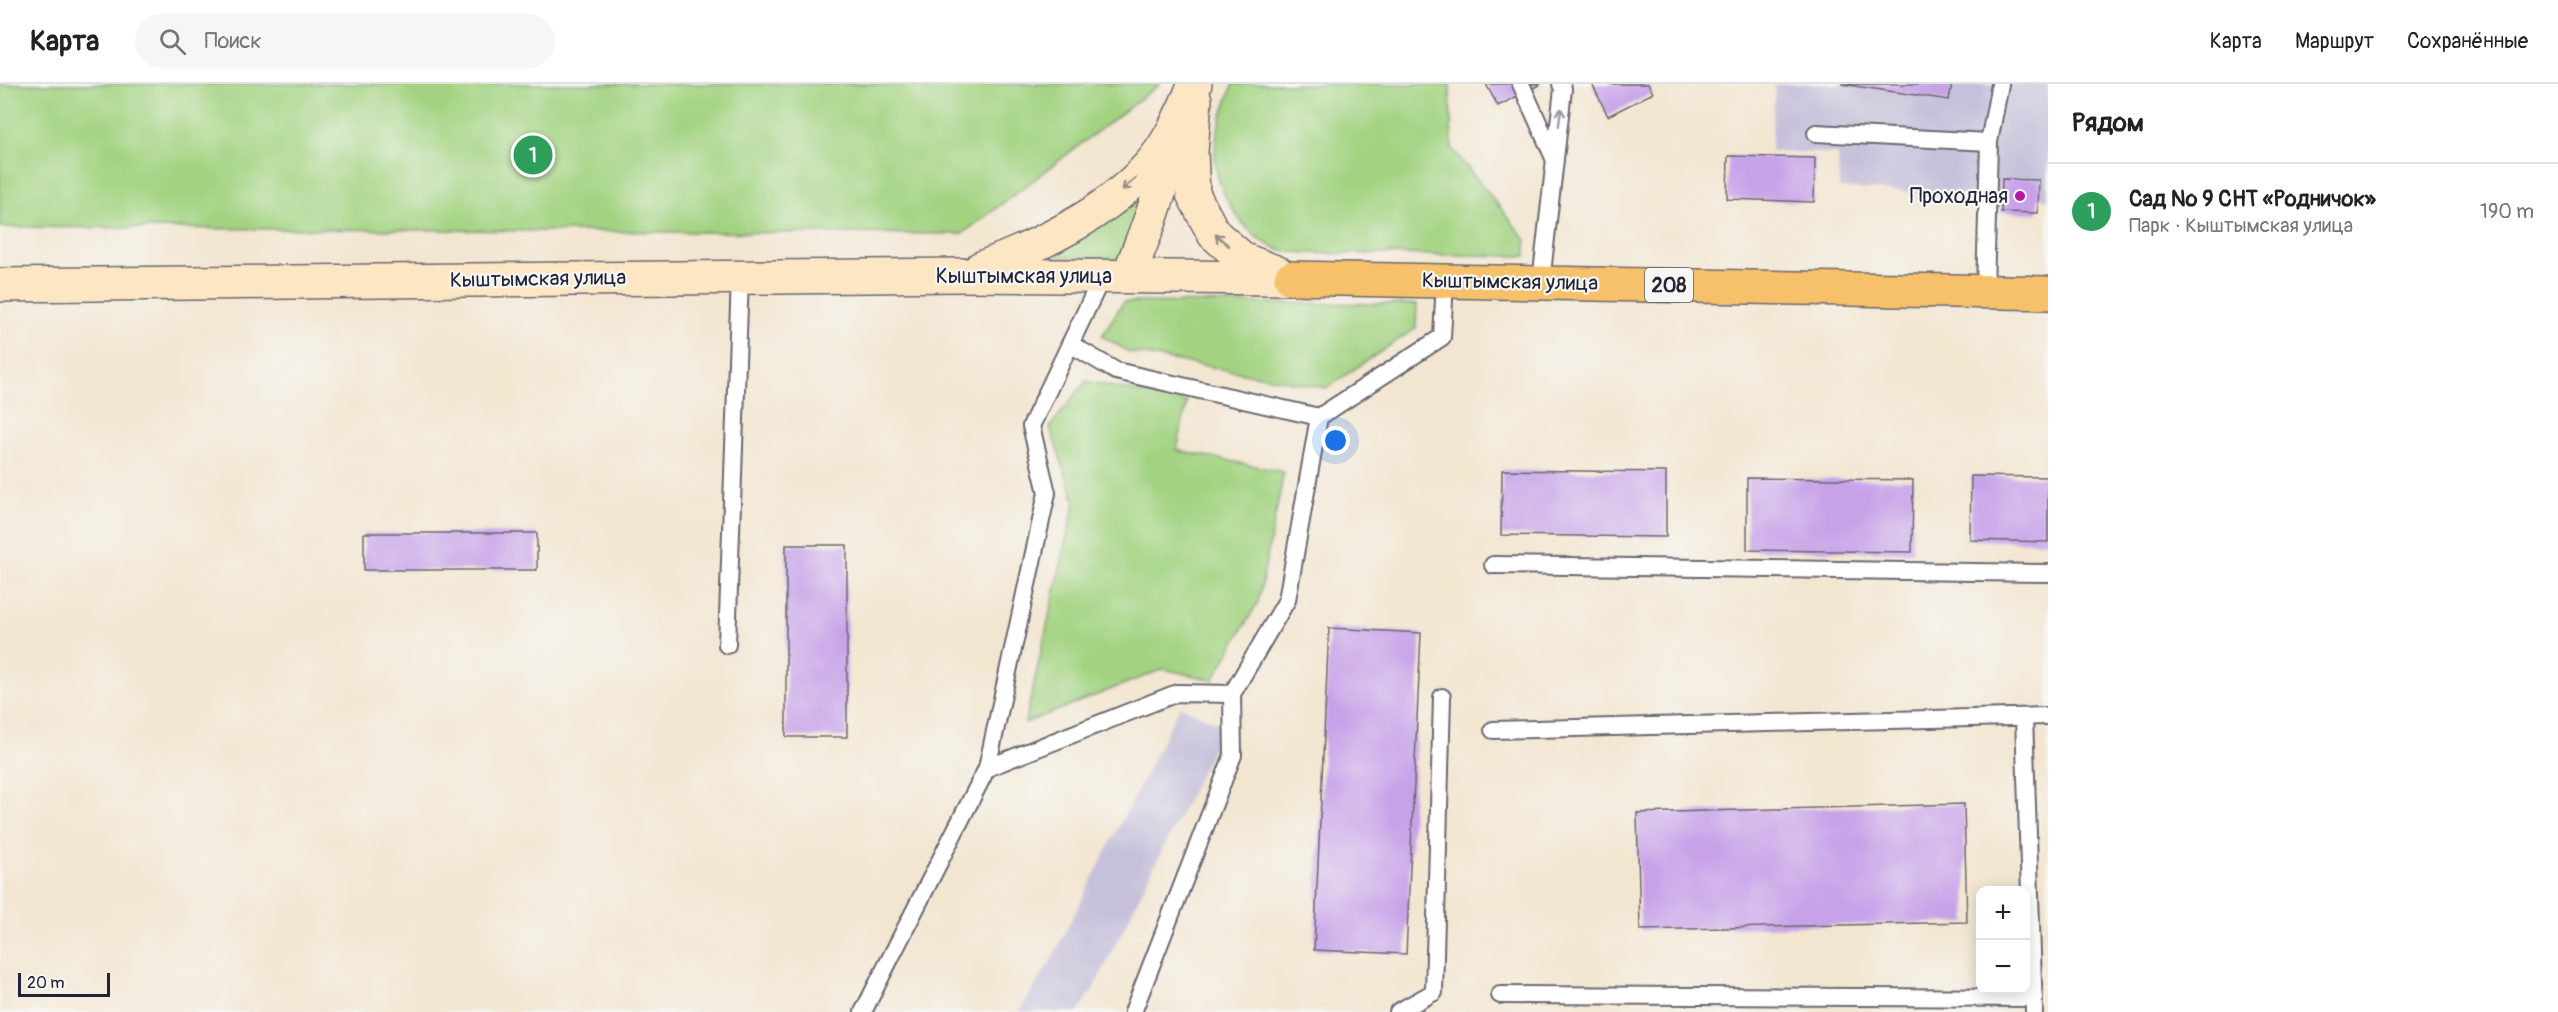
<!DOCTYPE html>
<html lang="ru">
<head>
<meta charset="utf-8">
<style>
  :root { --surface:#fff; --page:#f6f6f6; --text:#222; --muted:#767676; --line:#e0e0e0; --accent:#111827 }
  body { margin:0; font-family:Pangolin,sans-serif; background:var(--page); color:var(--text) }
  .controls { position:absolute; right:18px; bottom:18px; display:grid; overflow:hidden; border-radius:12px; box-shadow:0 3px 15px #0003 }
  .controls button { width:54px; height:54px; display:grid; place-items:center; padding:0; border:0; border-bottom:2px solid var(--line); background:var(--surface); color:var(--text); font:30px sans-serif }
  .scale { position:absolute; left:18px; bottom:15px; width:92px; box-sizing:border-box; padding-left:6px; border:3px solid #22223b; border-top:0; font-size:16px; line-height:21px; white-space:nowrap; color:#22223b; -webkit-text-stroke:4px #f6f6f2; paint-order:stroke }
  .you { position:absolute; left:1336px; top:357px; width:21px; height:21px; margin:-15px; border:4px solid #fff; border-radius:50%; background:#1a73e8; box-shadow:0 0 0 9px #1a73e833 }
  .badge { display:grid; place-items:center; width:39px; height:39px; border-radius:50%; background:var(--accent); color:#fff; font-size:20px; font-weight:700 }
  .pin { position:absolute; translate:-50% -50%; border:3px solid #fff; box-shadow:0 2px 6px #0006 }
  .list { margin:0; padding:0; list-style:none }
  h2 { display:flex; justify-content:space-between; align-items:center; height:78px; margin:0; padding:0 24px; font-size:26px }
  h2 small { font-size:20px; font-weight:400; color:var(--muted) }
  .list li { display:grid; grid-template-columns:39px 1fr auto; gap:18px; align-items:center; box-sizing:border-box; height:96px; padding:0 24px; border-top:2px solid var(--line) }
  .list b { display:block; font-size:22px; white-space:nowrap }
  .list p { margin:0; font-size:20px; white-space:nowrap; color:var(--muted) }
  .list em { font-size:20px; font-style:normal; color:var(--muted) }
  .icon { flex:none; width:33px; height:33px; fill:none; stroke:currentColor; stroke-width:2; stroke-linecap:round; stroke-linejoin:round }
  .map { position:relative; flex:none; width:2048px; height:928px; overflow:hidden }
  header { display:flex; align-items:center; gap:36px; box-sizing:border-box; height:84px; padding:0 30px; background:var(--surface); border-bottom:2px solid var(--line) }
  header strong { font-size:28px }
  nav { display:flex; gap:33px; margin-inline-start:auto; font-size:21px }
  .search { width:420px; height:54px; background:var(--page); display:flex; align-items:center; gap:15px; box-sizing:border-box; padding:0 21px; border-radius:33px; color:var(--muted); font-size:22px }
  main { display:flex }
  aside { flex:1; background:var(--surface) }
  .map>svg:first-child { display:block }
  .industrial { fill:#c6c0da }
  .green { fill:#a3d381; stroke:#627a5e; stroke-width:1.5 }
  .building { fill:#c7a2e9 }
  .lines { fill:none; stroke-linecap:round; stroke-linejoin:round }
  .lane-casing { stroke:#6b6770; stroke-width:20 }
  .secondary-casing { stroke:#6b6770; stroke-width:36 }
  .primary-casing { stroke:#6b6770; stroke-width:36 }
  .lane { stroke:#fff; stroke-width:16 }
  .secondary { stroke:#fce6c4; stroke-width:33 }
  .primary { stroke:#f7c06b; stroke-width:33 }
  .oneway { stroke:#9c9ca7 }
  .oneway2 { stroke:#9a8e86 }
  .poi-dot { fill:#b5179e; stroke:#f6f6f2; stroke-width:2 }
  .labels { text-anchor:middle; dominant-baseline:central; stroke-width:4.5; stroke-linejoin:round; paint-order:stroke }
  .shield { fill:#f6f6f2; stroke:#626272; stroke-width:1.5 }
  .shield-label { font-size:20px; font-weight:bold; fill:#22223b }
  .poi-label { font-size:21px; fill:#22223b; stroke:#f6f6f2; text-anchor:end }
  .street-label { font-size:21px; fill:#22223b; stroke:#f6f6f2 }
</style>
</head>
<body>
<header>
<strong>Карта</strong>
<div class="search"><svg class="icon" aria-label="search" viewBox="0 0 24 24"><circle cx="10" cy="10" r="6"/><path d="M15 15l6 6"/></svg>Поиск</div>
<nav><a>Карта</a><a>Маршрут</a><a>Сохранённые</a></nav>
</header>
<main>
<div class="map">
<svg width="2048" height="928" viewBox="0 0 2048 928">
  <rect width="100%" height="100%" fill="#f6f6f2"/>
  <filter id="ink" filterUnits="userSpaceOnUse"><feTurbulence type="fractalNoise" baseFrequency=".0167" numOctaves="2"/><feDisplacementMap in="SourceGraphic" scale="12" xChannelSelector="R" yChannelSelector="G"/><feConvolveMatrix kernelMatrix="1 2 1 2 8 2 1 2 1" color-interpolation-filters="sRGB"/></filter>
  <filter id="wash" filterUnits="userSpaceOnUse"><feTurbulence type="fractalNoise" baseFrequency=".008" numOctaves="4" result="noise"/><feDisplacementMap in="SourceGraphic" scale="24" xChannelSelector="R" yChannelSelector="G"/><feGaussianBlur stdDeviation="1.35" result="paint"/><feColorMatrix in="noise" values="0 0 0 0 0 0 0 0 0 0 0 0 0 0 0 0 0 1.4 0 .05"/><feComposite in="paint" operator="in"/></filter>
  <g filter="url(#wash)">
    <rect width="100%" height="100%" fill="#f3e6d1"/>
    <g class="industrial">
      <polygon points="1775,0 2048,0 2048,115 1839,104 1838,70 1771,67"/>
      <polygon points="1180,622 1224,642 1096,900 1078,928 1019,928 1051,876"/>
    </g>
    <g class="green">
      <polygon points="0,0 1160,0 962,150 0,143"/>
      <path d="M1233 0H1450L1452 64 1526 156V172L1305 169C1296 168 1285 168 1277 165 1242 150 1214 106 1215 67 1215 45 1226 21 1233 0Z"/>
      <polygon points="1148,105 1120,175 1057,173 1057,166"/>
      <polygon points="1123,218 1417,220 1416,244 1326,304 1129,268 1102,252"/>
      <polygon points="1086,297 1187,318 1177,366 1284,388 1258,518 1213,596 1163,585 1025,639 1075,418 1050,343"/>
    </g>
    <g id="blocks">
      <g class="building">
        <polygon points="1486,0 1541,0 1498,22"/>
        <polygon points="1592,0 1648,0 1653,9 1608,32"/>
        <polygon points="1841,0 1952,0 1949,16"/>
        <polygon points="1728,72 1815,74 1814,118 1727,115"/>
        <polygon points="2002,95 2039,96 2038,129 2001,128"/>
        <polygon points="1502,386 1666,388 1666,453 1501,451"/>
        <polygon points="1971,392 2048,393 2048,458 1970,456"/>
        <polygon points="1747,394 1913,396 1912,468 1747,466"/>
        <rect x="364" y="449" width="173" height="37"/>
        <rect x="786" y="461" width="61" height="192"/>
        <polygon points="1329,544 1421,549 1406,870 1314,866"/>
        <polygon points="1964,720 1967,838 1640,846 1637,729"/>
      </g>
    </g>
  </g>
  <g filter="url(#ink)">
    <use href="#blocks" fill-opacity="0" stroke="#6b6770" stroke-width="1.5"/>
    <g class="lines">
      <g class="lane-casing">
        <g id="lane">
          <polyline points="1521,0 1554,74"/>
          <polyline points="1816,49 1989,58"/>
          <polyline points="1541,198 1563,5 1561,0"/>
          <polyline points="1985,207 1989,58 2000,0"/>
          <polyline points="1070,260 1116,287 1319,333"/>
          <polyline points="1493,481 2048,489"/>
          <polyline points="727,561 740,193"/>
          <polyline points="2024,633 2034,928"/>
          <polyline points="1493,646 2048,632"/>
          <polyline points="987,684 1177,609 1232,610"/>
          <polyline points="1500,911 2034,914"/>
          <polyline points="863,928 987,684 1047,409 1031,342 1103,191"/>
          <polyline points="1133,928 1233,671 1232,610 1287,516 1319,333 1442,253 1445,197"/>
          <polyline points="1398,928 1434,908 1442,613"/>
        </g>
      </g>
      <g class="secondary-casing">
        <g id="secondary">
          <polyline points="1195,16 1191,68 1193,110 1214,150 1244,176 1278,189"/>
          <path d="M981 184C1041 161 1103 131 1147 84 1169 61 1182 29 1195 0"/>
          <polyline points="1129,191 1151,134 1175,60"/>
          <polyline points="0,201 961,191 1291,194"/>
        </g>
      </g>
      <g class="primary-casing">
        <polyline id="primary" points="1291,194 2048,209"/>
      </g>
      <use href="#lane" class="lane"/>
      <use href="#secondary" class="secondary"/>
      <use href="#primary" class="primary"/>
    </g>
    <defs><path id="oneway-shaft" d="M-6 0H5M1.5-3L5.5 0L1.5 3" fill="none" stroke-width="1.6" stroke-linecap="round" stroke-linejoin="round" transform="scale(1.5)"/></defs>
    <use class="oneway" href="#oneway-shaft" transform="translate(1560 33) rotate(-82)"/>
    <g class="oneway2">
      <use href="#oneway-shaft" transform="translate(1129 100) rotate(139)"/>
      <use href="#oneway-shaft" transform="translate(1222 156) rotate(-139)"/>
    </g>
  </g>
  <circle class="poi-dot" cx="2020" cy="112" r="6"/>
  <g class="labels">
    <rect class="shield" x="1645" y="184" width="48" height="34" rx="4.5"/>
    <g class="shield-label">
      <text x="1669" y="201">208</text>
    </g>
    <g class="poi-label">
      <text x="2008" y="112">Проходная</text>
    </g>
    <g class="street-label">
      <text x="1024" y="192">Кыштымская улица</text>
      <text transform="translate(538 195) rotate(-1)">Кыштымская улица</text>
      <text transform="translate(1510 198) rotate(1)">Кыштымская улица</text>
    </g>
  </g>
</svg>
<div class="controls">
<button>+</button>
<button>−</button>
</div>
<div class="scale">20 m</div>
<div class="you"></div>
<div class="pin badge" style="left:533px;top:71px;background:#2e9e5b">1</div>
</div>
<aside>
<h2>Рядом<small></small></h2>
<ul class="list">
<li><span class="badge" style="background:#2e9e5b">1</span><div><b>Сад № 9 СНТ «Родничок»</b><p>Парк · Кыштымская улица</p></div><em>190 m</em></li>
</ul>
</aside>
</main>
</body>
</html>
